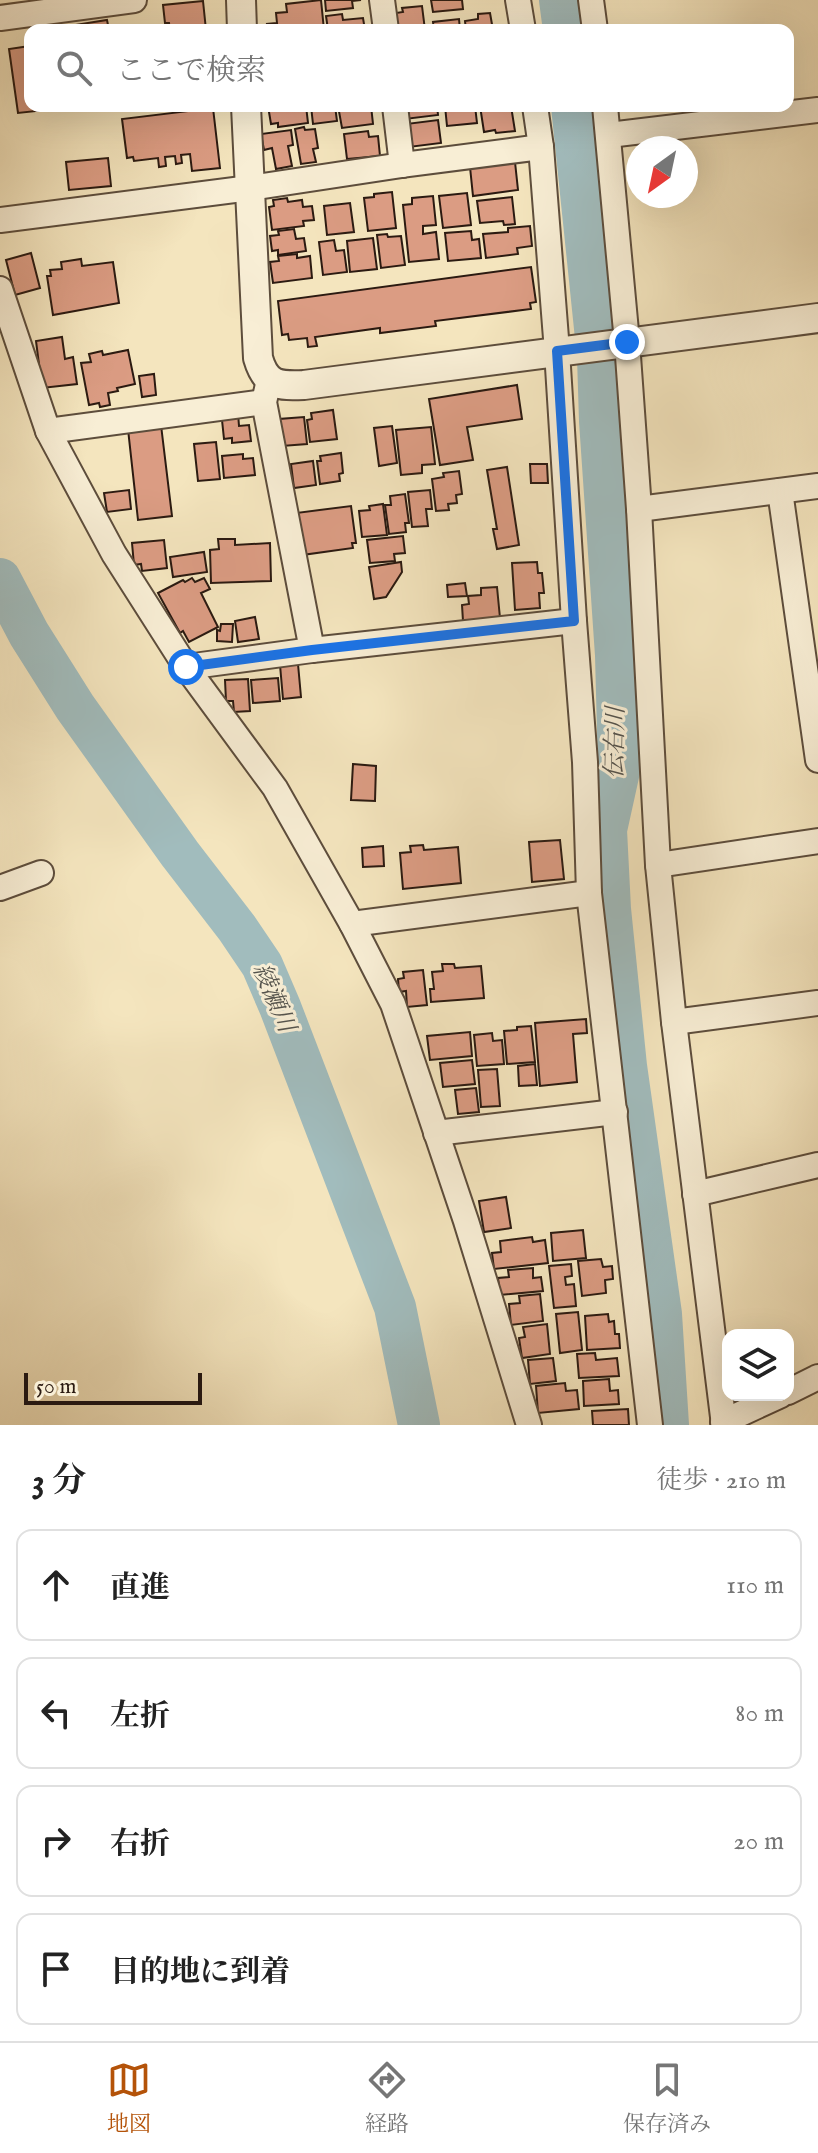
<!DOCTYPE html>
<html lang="ja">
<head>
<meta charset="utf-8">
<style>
  :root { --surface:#fff; --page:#f6f6f6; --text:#222; --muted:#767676; --line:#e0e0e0; --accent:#b45309 }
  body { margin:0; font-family:"IM FELL English","Noto Serif JP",serif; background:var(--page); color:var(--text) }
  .controls { position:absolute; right:24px; bottom:24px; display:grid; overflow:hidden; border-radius:16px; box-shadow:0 8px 32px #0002 }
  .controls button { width:72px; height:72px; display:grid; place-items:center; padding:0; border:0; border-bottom:2px solid var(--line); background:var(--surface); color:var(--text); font:40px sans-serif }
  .compass { position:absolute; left:626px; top:136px; width:72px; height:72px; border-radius:50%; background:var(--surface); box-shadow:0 8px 32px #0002; rotate:213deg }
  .scale { position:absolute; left:24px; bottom:20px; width:178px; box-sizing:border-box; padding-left:8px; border:4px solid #2b1a11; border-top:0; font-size:22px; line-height:28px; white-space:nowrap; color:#2b1a11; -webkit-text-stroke:6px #f8eed5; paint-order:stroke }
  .stop { position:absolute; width:24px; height:24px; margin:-18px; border:6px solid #1a73e8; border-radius:50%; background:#fff }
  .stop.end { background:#1a73e8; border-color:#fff; box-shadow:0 2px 8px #0008 }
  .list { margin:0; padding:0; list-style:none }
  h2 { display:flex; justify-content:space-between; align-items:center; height:104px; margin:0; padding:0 32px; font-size:34px }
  h2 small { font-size:26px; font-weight:400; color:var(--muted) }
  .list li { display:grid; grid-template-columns:52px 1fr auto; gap:24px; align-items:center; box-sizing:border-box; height:112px; margin:0 16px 16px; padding:0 16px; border:2px solid var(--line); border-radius:16px }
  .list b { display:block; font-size:30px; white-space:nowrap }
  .list em { font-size:26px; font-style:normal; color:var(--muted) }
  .icon { flex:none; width:44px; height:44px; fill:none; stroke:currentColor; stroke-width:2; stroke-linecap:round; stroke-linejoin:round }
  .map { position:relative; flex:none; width:818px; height:1425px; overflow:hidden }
  .search { position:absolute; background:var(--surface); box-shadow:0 8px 32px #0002; left:24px; right:24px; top:24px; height:88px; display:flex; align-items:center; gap:20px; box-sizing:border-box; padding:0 28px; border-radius:16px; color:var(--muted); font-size:30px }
  .sheet { height:616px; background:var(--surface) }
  nav { display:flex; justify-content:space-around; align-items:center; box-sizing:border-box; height:112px; border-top:2px solid var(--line); background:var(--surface); font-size:22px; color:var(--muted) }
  nav a { display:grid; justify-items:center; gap:4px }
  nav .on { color:var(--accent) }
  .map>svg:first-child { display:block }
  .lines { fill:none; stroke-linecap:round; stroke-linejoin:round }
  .river { stroke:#a1bcbd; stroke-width:42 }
  .building { fill:#db9c83; stroke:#2b1a11; stroke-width:2 }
  .minor-casing { stroke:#5d4d3c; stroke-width:28 }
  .tertiary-casing { stroke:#5d4d3c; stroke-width:32 }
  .minor { stroke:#f8eed5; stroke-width:24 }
  .tertiary { stroke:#f8eed5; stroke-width:28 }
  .route { stroke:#1a73e8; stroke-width:10 }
  .labels { text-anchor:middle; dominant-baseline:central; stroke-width:6; stroke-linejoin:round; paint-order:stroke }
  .water-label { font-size:24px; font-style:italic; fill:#54534d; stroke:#f8eed5 }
</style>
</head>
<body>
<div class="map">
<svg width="818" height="1425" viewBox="0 0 818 1425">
  <rect width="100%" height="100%" fill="#f4e5be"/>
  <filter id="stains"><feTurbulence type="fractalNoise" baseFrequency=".0025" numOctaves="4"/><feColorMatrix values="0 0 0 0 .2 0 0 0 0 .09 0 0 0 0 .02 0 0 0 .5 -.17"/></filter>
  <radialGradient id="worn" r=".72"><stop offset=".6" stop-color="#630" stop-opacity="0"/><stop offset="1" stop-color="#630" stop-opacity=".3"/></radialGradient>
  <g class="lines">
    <g class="river">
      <polyline points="560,0 564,30"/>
      <polyline points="572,106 598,357 600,421 616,655 619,771 606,830 610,909 626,1066 661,1314 668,1425"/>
      <polyline points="0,579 29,634 75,707 180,854 237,928 262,965 280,1007 395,1307 419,1425"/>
    </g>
  </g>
  <g class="building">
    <polygon points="321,0 324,30 268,30 267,24 277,23 276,13 287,12 286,4"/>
    <polygon points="325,0 361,0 352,1 353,8 326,11"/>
    <polygon points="431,0 462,0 463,9 433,12"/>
    <polygon points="203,1 206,30 170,30 169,23 165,23 163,5"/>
    <polygon points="422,6 425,30 390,30 389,14 403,12 402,8"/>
    <polygon points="490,13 493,30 466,30 465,21 478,19 478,14"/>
    <polygon points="342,14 343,20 363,18 365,30 328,30 326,16"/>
    <polygon points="459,19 460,30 434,30 433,22"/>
    <polygon points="107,20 109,30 76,30 75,25"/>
    <polygon points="30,46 30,106 45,106 46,110 18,113 9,49"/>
    <polygon points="268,106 306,106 308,123 278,127 278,123 271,124"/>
    <polygon points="311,106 335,106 337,121 313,124"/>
    <polygon points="338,106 371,106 373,124 342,128"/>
    <polygon points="403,106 437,106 438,115 405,119"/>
    <polygon points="445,106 475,106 477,123 447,126"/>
    <polygon points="480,106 511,106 515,131 496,133 495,130 484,132"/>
    <polygon points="213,108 220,168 192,171 190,154 181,155 182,163 176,164 175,156 165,157 166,166 159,167 158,158 134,161 133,157 127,158 122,119"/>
    <polygon points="438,120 441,143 409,147 406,124"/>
    <polygon points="304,127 305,130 315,129 318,148 313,149 316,162 301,164 295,129"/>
    <polygon points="291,130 293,145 288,146 292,166 276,169 272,148 264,150 261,134"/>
    <polygon points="368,131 369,137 378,136 380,156 347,159 344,134"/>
    <polygon points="108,158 111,186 69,190 66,162"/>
    <polygon points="515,162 518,190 473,196 470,167"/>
    <polygon points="392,192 396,228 368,231 364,198 374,197 374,194"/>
    <polygon points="467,193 471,225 443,228 439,196"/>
    <polygon points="433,196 436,225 423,226 423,234 436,232 439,259 409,262 403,205 412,204 412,198"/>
    <polygon points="512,197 515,224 504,225 503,221 480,223 477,201"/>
    <polygon points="287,198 288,202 302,200 303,207 312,206 314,220 303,221 304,226 272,230 269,207 274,206 273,200"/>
    <polygon points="350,203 354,232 327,235 324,206"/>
    <polygon points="530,226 532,246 517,248 518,254 486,258 483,234 508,232 508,228"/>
    <polygon points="294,229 296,239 304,238 306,251 278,255 278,250 272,251 270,236 279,235 278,231"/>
    <polygon points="471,231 472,240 479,239 481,258 448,261 445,233"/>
    <polygon points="387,234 388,237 401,236 405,265 381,268 377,235"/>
    <polygon points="373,238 377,269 350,272 347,241"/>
    <polygon points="334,240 336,251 344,250 347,272 323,275 319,242"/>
    <polygon points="31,253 40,288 15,295 6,260"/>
    <polygon points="297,254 297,258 310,256 312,278 273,283 270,262 279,261 278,256"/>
    <polygon points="81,259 82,266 113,262 119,303 53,315 47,276 51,276 50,270 62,269 61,262"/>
    <polygon points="531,267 536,302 530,303 531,309 435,321 436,326 380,333 380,328 315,337 317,346 308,347 307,338 289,340 288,334 282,335 278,301"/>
    <polygon points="62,337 65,359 73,357 77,384 42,388 36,341"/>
    <polygon points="128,350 135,384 117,388 118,391 108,393 110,405 100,407 99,403 89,405 81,363 91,362 89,354 102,351 103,355"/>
    <polygon points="154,374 156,395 142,397 139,376"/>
    <polygon points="517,385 522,419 467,427 473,460 440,465 429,399"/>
    <polygon points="333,410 337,439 310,442 307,420 312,419 311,413"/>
    <polygon points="238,413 239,426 249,425 251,441 232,443 232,438 224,439 222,420 226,420 226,415"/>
    <polygon points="304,417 307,444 282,446 279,419"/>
    <polygon points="161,425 172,516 138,520 128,429"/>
    <polygon points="392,426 397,463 379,466 374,428"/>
    <polygon points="431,427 435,464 422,465 422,473 401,475 396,430"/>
    <polygon points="216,442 220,479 198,481 194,444"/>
    <polygon points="341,453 343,473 339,474 340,481 320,484 317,461 321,461 320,456"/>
    <polygon points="243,454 243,459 253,458 255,475 224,478 222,456"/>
    <polygon points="313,461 316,485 294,488 291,464"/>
    <polygon points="530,464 547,464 548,483 531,483"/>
    <polygon points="507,467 519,545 497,549 493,529 497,529 487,470"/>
    <polygon points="459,471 462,494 456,495 457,503 448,504 449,510 436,511 432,479 444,477 443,473"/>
    <polygon points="129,490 131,509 107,512 104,493"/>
    <polygon points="430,490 432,509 426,509 428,526 412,527 408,492"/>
    <polygon points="405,494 409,523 405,523 406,532 389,534 385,505 391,505 390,496"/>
    <polygon points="383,504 387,535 362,537 359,511 370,510 369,506"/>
    <polygon points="351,506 356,543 352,543 353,548 302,555 296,513"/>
    <polygon points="403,536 405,553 394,554 395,561 370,563 367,540"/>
    <polygon points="218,539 235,539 235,545 270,543 271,581 211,583 210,550 219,549"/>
    <polygon points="164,540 167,568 142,571 141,564 134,565 132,543"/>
    <polygon points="204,552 207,572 173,577 170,557"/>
    <polygon points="401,562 402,572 386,597 374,599 369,567"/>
    <polygon points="537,562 538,573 542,573 544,593 539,593 540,608 515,610 512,563"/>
    <polygon points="192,578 195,582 204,578 210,589 201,593 218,627 189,642 183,631 180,633 158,593 183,580 185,582"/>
    <polygon points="465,583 467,596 448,597 447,585"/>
    <polygon points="497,587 500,618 463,621 462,605 469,604 468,596 481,595 481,588"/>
    <polygon points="255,617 259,639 238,642 235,621"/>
    <polygon points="221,624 233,624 232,642 217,641 217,630 220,631"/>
    <polygon points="298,664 301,697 283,699 280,665"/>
    <polygon points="278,678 280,701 253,703 251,680"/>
    <polygon points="248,679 250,711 234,712 233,701 226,701 225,680"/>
    <polygon points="353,764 376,766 375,801 351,800"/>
    <polygon points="560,840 564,879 532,882 529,842"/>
    <polygon points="423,845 424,850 458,847 461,883 403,889 400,853 411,852 410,846"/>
    <polygon points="383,846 384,866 363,867 362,848"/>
    <polygon points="442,964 454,964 455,968 481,966 484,998 431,1002 430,989 434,989 432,972 443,971"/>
    <polygon points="423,970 427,1005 407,1007 406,991 399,992 398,979 404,978 403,972"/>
    <polygon points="586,1019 587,1033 573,1034 577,1082 540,1086 535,1023"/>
    <polygon points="531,1026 535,1062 507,1064 504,1031 517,1030 517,1027"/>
    <polygon points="470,1032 472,1056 430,1060 427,1036"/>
    <polygon points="492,1033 493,1041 502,1040 504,1064 477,1066 474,1035"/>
    <polygon points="472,1060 475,1084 443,1087 440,1063"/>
    <polygon points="535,1064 537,1085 519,1086 518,1066"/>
    <polygon points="497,1069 500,1106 481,1107 478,1070"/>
    <polygon points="476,1088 479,1112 458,1114 455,1090"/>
    <polygon points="506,1197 511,1228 484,1232 479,1201"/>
    <polygon points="583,1230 586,1258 553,1261 551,1233"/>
    <polygon points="532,1237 533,1242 545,1240 548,1263 494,1269 492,1253 501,1252 500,1241"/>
    <polygon points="601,1259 603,1267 612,1266 613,1279 605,1280 606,1293 582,1296 578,1261"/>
    <polygon points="571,1264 572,1276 565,1277 566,1285 574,1284 576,1306 554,1308 549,1266"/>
    <polygon points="533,1268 533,1278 541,1277 543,1291 500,1295 498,1278 509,1277 508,1270"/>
    <polygon points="540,1294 543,1321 511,1325 509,1304 520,1303 519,1296"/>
    <polygon points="578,1312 582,1350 560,1353 556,1314"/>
    <polygon points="608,1314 609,1322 614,1321 615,1334 619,1334 620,1348 587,1350 585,1316"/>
    <polygon points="547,1324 550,1354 522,1358 519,1338 525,1337 523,1327"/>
    <polygon points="595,1353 596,1360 617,1358 619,1376 579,1378 577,1354"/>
    <polygon points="553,1358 556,1381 530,1384 528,1360"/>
    <polygon points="609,1379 610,1391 618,1390 619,1404 584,1406 583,1381"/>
    <polygon points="565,1383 566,1391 577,1390 579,1409 538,1413 536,1386"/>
    <polygon points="628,1409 629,1425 593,1425 592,1411"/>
  </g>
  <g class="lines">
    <g class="minor-casing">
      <g id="minor">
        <polyline points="382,0 386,30"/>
        <polyline points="518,0 523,30"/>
        <polyline points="591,0 595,30"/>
        <polyline points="0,18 134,0"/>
        <polyline points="395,106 402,165"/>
        <polyline points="535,106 541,147 557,351 574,621 585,762 589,893 650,1425"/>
        <polyline points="605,106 627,342 639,509 658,865 674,1022 724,1425"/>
        <polyline points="609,135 818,110"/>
        <polyline points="0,220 250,188 402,165 541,147"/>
        <polyline points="0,289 48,431 114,554 186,667 275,788 352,924 393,1004 466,1221 529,1425"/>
        <polyline points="269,380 264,402 312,650"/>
        <polyline points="48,431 264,402"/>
        <polyline points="780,491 818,760"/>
        <polyline points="639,509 818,486"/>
        <polyline points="186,667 312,650 574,621"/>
        <polyline points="658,865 818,841"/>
        <polyline points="0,888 41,873"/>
        <polyline points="352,924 589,893"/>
        <polyline points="674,1022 818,1003"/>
        <polyline points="436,1133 615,1112"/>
        <polyline points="695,1194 818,1165"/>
        <polyline points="788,1392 818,1377"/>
        <polyline points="723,1422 781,1395"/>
      </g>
    </g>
    <g class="tertiary-casing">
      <g id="tertiary">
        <polyline points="241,0 242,30"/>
        <path d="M246 106 258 358C266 386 279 386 304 385L818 318"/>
      </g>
    </g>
    <use href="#minor" class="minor"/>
    <use href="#tertiary" class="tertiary"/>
  </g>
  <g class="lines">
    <polyline class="route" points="186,667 312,650 574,621 557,351 627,342"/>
  </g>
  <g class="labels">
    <g class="water-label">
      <text transform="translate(616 743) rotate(-89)">伝右川</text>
      <text transform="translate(273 998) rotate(67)">綾瀬川</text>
    </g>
  </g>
  <rect width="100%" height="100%" filter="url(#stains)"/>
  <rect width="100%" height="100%" fill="url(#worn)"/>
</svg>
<div class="controls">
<button><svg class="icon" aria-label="layers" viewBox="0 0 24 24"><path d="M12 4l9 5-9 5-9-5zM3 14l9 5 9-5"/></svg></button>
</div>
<svg class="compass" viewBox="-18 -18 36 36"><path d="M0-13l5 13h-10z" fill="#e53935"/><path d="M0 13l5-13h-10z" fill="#767676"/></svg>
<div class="scale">50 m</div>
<div class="stop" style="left:186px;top:667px"></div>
<div class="stop end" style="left:627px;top:342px"></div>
<div class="search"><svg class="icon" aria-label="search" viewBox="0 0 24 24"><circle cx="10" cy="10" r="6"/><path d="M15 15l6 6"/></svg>ここで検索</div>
</div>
<section class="sheet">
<h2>3 分<small>徒歩 · 210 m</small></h2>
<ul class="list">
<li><svg class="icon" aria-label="ahead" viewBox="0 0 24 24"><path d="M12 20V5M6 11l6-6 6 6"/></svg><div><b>直進</b></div><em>110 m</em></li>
<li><svg class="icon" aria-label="left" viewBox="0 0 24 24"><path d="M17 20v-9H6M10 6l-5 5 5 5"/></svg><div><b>左折</b></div><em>80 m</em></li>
<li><svg class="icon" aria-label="right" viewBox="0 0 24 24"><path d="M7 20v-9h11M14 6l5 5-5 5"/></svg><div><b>右折</b></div><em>20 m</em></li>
<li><svg class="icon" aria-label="arrive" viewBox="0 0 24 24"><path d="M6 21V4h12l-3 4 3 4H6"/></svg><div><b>目的地に到着</b></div></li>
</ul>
</section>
<nav>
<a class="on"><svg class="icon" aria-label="map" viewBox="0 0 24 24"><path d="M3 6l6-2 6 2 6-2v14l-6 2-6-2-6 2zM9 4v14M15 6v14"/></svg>地図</a>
<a><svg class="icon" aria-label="directions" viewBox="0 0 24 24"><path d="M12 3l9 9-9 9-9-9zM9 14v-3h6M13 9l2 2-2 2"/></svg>経路</a>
<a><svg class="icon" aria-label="saved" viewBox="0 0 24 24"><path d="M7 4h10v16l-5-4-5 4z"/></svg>保存済み</a>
</nav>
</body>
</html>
